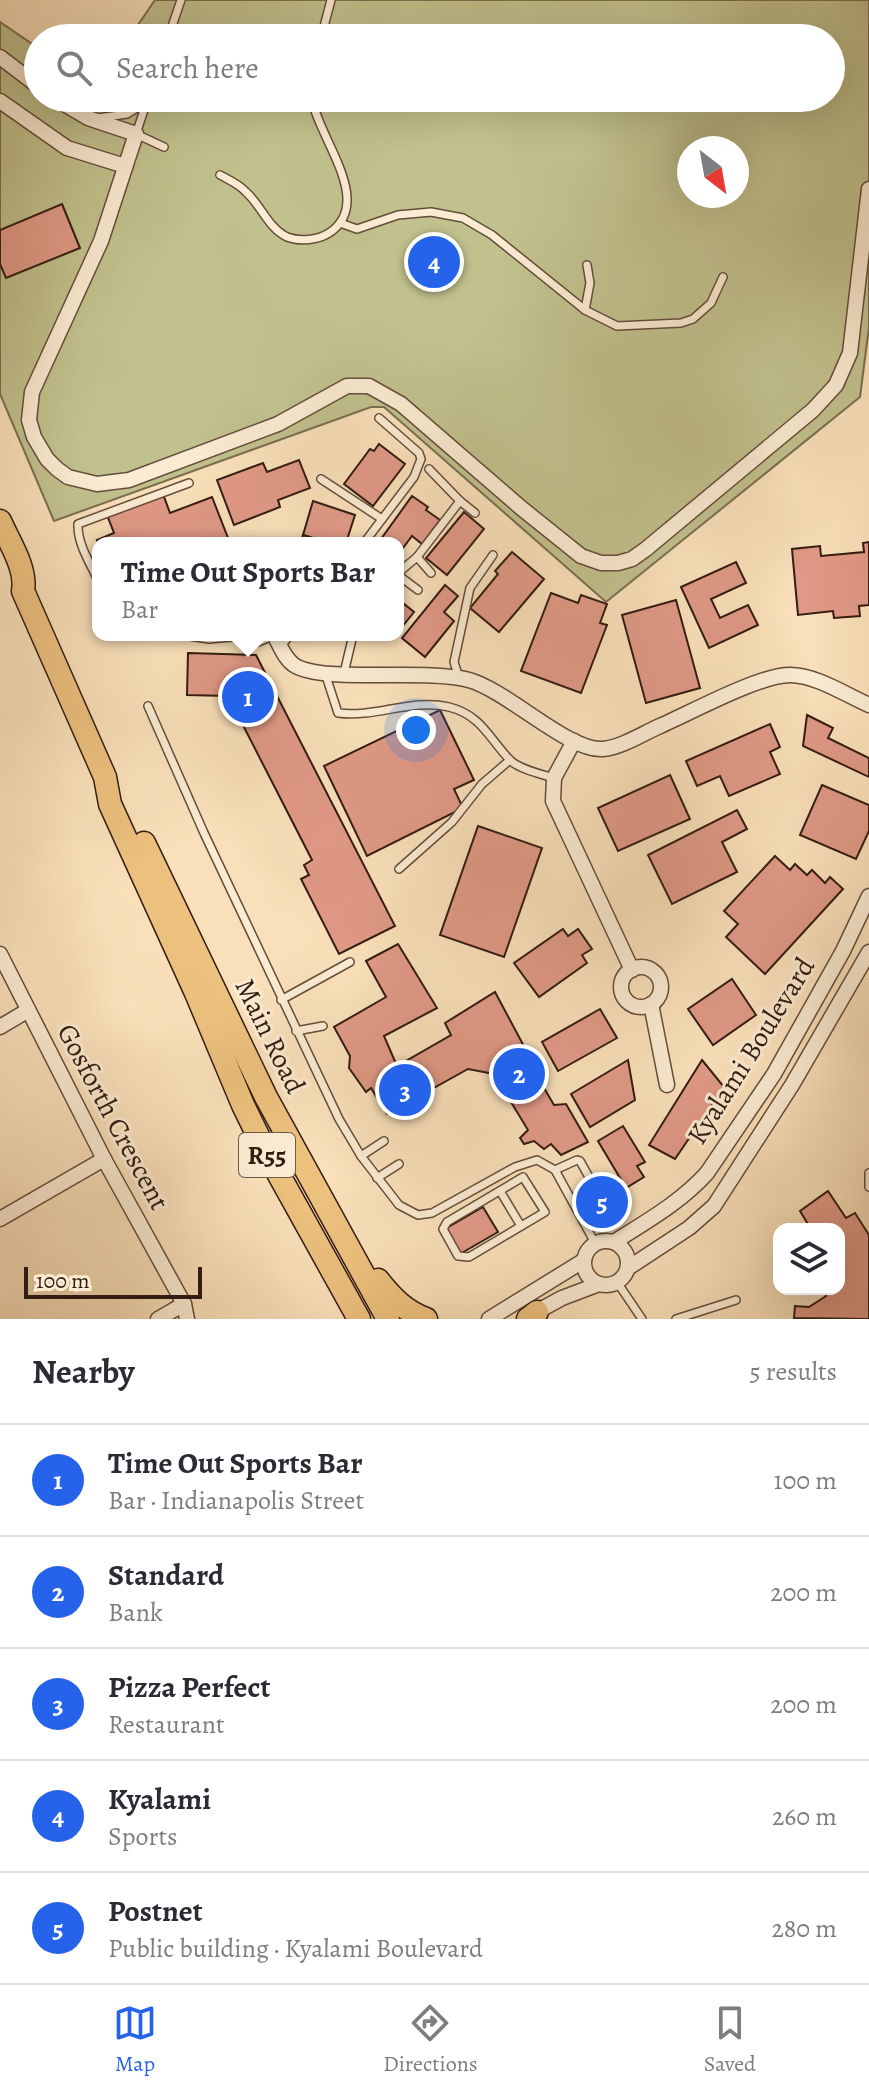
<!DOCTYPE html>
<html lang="en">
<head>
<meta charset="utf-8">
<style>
  :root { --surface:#fff; --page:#f7f7f7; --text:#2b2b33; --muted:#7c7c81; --line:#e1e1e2; --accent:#2563eb }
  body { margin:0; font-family:Alegreya,serif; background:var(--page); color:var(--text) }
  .controls { position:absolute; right:24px; bottom:24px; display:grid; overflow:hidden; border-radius:16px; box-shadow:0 8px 32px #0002 }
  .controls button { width:72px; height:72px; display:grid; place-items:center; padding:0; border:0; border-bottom:2px solid var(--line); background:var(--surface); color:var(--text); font:40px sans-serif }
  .compass { position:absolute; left:677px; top:136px; width:72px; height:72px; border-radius:50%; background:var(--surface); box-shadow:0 8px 32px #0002; rotate:149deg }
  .scale { position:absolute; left:24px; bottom:20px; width:178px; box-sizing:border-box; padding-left:8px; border:4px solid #331c11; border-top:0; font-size:22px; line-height:28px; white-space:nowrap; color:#331c11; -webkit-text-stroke:6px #fbebd2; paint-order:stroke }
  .you { position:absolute; left:416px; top:730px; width:28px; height:28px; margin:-20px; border:6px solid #fff; border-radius:50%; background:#1a73e8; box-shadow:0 0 0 12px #1a73e833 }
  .badge { display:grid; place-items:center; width:52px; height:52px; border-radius:50%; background:var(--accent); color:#fff; font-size:26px; font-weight:700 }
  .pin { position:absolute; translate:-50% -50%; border:4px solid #fff; box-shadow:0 2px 8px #0006 }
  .popup { position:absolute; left:92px; top:537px; width:312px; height:104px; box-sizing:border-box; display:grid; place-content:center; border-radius:16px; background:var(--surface); filter:drop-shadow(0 2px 6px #0005); font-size:26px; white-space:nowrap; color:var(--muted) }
  .popup b { font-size:30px; color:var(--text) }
  .popup::after { content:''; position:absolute; left:50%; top:100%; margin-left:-16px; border:16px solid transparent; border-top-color:var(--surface) }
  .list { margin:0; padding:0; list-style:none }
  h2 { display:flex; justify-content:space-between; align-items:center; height:104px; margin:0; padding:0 32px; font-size:34px }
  h2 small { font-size:26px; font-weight:400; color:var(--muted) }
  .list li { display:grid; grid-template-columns:52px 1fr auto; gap:24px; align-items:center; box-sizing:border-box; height:112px; padding:0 32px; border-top:2px solid var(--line) }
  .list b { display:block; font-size:30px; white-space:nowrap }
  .list p { margin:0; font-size:26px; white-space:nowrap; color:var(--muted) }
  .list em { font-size:26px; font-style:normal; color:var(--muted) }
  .icon { flex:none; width:44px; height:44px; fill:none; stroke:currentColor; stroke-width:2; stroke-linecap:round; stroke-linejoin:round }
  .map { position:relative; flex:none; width:869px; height:1319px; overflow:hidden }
  .search { position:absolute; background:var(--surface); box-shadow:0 8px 32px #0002; left:24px; right:24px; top:24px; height:88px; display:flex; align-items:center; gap:20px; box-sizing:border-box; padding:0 28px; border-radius:44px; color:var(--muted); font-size:30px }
  .sheet { height:664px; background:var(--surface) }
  nav { display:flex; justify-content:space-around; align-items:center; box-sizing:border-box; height:112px; border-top:2px solid var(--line); background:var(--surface); font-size:22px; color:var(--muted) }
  nav a { display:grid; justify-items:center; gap:4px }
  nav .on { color:var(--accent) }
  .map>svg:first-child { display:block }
  .green { fill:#c1c18d; stroke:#7a6e4f; stroke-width:2; fill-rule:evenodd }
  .building { fill:#e09986; stroke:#331c11; stroke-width:2 }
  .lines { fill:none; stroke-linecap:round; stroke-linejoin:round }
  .service-casing { stroke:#644d3b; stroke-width:10 }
  .minor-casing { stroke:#644d3b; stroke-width:17 }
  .primary-casing { stroke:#331c11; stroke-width:25 }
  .service { stroke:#fbebd2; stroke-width:7 }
  .minor { stroke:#fbebd2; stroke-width:14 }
  .primary { stroke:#ecc07d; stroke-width:22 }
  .labels { text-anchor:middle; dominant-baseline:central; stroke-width:6; stroke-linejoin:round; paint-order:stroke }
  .shield { fill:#fbebd2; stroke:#6f5a4b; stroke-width:2 }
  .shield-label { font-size:26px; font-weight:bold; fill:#331c11 }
  .street-label { font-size:28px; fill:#331c11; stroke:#fbebd2 }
</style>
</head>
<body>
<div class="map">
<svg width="869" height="1319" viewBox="0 0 869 1319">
  <rect width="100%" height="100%" fill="#f9e0ba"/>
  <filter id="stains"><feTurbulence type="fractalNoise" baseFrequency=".0025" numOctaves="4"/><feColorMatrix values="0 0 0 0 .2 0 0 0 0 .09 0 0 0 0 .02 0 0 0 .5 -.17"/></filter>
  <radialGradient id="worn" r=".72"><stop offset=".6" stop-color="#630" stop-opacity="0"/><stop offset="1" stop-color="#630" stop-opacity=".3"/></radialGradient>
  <path class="green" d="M155 0H869V327L860 397 606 602 384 407H371L54 521 0 394V22L38 48V98H831V38H129ZM689 148H737V196H689Z"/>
  <g class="building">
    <polygon points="62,204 80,248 6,278 0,264 0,230"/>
    <polygon points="379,444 405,464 373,506 344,484 370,449 374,451"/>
    <polygon points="299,460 310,488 278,500 280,507 234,525 217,480 263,463 267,472"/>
    <polygon points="163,494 170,513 212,497 230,543 98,544 97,540 114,533 107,515"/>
    <polygon points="412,496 428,507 426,510 440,520 422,544 412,536 400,552 398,543 387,543 381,539"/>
    <polygon points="313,501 355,515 346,543 329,543 303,535"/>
    <polygon points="464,512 484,529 447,575 426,558"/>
    <polygon points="303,535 329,543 300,543"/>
    <polygon points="869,542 869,605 859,606 860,616 834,618 833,611 798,615 792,549 820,546 821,556 864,552 863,543"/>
    <polygon points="512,552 544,579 499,632 470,608 498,574 495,571"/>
    <polygon points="736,562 746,583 711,599 720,618 748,605 758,625 709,648 681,587"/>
    <polygon points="445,585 458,596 444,612 454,621 425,657 402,638"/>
    <polygon points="551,593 578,603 581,595 607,604 600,623 607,625 581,693 521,671"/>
    <polygon points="398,599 414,612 398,632"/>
    <polygon points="676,600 700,688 646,703 622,615"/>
    <polygon points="188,653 256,655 395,926 339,954 301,879 309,875 304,865 312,860 228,696 187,695"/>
    <polygon points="440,710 474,780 454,789 463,808 367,856 324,766"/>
    <polygon points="807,715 833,728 828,738 869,758 869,777 803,746"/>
    <polygon points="770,724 780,747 770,752 780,774 729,796 720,776 697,786 686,761"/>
    <polygon points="670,775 690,819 618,851 598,808"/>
    <polygon points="822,785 869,805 869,831 856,859 800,835"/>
    <polygon points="737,810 747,829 722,842 737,872 672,904 648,855"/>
    <polygon points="478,826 542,848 504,957 440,935"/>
    <polygon points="775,856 790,870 795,864 807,875 812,870 825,883 830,877 843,889 765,974 726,937 738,924 724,911"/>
    <polygon points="563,929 568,936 578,929 592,949 582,955 587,963 539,997 514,963"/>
    <polygon points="398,944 437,1008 384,1036 397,1066 451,1035 445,1023 495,992 526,1050 524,1054 554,1105 566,1104 588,1142 561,1155 551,1144 544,1149 534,1141 524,1144 520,1138 528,1130 494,1074 468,1069 387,1114 371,1088 366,1092 349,1068 350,1056 334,1027 386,997 366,961"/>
    <polygon points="732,979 756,1015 713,1045 688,1009"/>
    <polygon points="600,1009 617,1038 558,1071 542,1042"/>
    <polygon points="628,1060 635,1100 590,1127 571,1094"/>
    <polygon points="702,1060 724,1087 675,1159 649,1145"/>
    <polygon points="623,1126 645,1162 637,1166 644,1177 626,1188 598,1141"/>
    <polygon points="828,1191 846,1218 855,1213 869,1235 869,1319 794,1318 795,1306 809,1307 826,1296 822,1289 839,1289 839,1229 811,1229 800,1211"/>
    <polygon points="483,1207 498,1232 460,1254 445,1229"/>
  </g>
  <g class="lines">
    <g class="service-casing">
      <g id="service">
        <polyline points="168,38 181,0"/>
        <polyline points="321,38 331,0"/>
        <polyline points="148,98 136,134 164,147"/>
        <polyline points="98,118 127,114 146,102"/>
        <path d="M220 175C229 180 239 184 246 192 261 205 268 228 287 237 300 242 318 240 329 233 376 202 317 137 312 98"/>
        <polyline points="340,223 357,229 398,215 431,212 463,218 492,235 585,310 617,326 681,323 693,319 711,303 723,277"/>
        <polyline points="585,310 590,283 587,265"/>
        <polyline points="321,479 382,519"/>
        <polyline points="460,501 475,513"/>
        <polyline points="364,543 414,477 421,459 419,453 379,418"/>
        <polyline points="417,557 431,573"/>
        <polyline points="398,573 417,557 460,501 429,469"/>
        <polyline points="398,575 418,590"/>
        <path d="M98 580C90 563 77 543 78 524L189 483"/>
        <polyline points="183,635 209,639 242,636"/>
        <polyline points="281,646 290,635"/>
        <path d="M325 673 338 713C376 718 412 698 449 707 481 715 489 738 509 759 518 769 541 774 554 778"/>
        <polyline points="344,673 353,635"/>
        <polyline points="459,678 454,662 470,588 493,555"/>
        <polyline points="148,706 204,833 339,1119 361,1156 399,1205 418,1215 432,1213 515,1167 537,1160 555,1170 595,1243"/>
        <polyline points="399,869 452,822 482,784 510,760"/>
        <polyline points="281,1000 350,962"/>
        <polyline points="296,1031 323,1026"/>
        <polyline points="361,1156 384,1141"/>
        <polyline points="555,1170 577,1160 580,1161 599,1195"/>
        <polyline points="869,1173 869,1187"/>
        <polygon points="523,1177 545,1212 469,1257 458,1256 443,1229 447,1222"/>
        <polyline points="377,1178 399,1164"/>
        <polyline points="500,1191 521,1226"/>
        <polyline points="617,1282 642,1319"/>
        <polyline points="676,1319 736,1300"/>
      </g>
    </g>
    <g class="minor-casing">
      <g id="minor">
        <polyline points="0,57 38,86"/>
        <polyline points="54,98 88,118 136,134 101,241 32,392 29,420 34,437 47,459 57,469 68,477 97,484 129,480 278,424 347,386 369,386 401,404 520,507 581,556 601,563 618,563 632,559 646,549 813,410 836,385 850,353 869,189"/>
        <polyline points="0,101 67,148 125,166"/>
        <polyline points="241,635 256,639 266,635"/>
        <path d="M274 635C280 645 284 658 294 665 323 684 425 668 469 680 508 691 569 752 603 749 622 747 642 734 660 726 690 713 759 675 790 675 816 675 846 695 869 705"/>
        <polyline points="574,741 554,778 553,801 632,970"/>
        <polyline points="0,954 104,1159 184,1304 187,1319"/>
        <circle cx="641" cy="987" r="20"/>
        <polyline points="651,1004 667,1085"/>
        <polyline points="0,1027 27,1011"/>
        <polyline points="0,1219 104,1159"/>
        <circle cx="606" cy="1263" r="22"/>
        <path d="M614 1242C647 1221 681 1202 707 1173L774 1074 843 951 869 896"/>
        <polyline points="628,1268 689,1228 714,1206 792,1085 869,952"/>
        <polyline points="531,1315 562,1298 599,1284"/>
        <polyline points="158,1319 184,1304"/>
        <polyline points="489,1319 583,1261"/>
      </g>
    </g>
    <g class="primary-casing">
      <g id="primary">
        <path d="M0 521C9 542 27 568 23 591L105 777 110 804 196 993 243 1105 264 1148 359 1319"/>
        <polyline points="144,843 266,1097 388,1319"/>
        <path d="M378 1280C392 1298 405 1311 426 1319"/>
        <polyline points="528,1319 537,1312"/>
      </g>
    </g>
    <use href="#service" class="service"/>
    <use href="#minor" class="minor"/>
    <use href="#primary" class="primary"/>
  </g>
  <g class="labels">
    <rect class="shield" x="239" y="1133" width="56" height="44" rx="6"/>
    <g class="shield-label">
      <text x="267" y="1155">R55</text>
    </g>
    <g class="street-label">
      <text transform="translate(270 1036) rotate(64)">Main Road</text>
      <text transform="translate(751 1051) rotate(-58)">Kyalami Boulevard</text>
      <text transform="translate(113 1117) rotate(62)">Gosforth Crescent</text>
    </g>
  </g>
  <rect width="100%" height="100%" filter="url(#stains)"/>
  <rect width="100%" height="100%" fill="url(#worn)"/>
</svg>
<div class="controls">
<button><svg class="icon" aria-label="layers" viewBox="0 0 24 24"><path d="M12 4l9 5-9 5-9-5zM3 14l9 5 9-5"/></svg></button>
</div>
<svg class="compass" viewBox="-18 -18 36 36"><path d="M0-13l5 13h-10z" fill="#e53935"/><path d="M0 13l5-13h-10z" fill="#7c7c81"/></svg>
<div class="scale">100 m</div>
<div class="you"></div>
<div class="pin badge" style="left:248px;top:697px">1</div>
<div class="popup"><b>Time Out Sports Bar</b>Bar</div>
<div class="pin badge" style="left:519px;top:1074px">2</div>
<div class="pin badge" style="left:405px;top:1090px">3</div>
<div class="pin badge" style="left:434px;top:262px">4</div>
<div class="pin badge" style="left:602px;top:1202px">5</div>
<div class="search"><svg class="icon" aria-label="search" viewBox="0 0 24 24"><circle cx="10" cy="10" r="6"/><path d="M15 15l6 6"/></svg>Search here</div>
</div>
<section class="sheet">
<h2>Nearby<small>5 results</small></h2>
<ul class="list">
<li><span class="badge">1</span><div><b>Time Out Sports Bar</b><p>Bar · Indianapolis Street</p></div><em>100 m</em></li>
<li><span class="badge">2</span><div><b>Standard</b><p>Bank</p></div><em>200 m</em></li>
<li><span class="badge">3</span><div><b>Pizza Perfect</b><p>Restaurant</p></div><em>200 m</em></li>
<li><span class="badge">4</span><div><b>Kyalami</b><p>Sports</p></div><em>260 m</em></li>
<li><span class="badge">5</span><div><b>Postnet</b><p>Public building · Kyalami Boulevard</p></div><em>280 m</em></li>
</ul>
</section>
<nav>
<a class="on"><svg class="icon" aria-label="map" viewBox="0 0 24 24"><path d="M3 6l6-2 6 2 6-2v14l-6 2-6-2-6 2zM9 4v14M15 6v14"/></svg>Map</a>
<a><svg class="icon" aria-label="directions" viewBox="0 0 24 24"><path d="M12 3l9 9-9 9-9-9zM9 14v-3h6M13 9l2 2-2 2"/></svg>Directions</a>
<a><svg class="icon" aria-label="saved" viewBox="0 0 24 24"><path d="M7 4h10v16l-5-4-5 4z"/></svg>Saved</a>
</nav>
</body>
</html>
